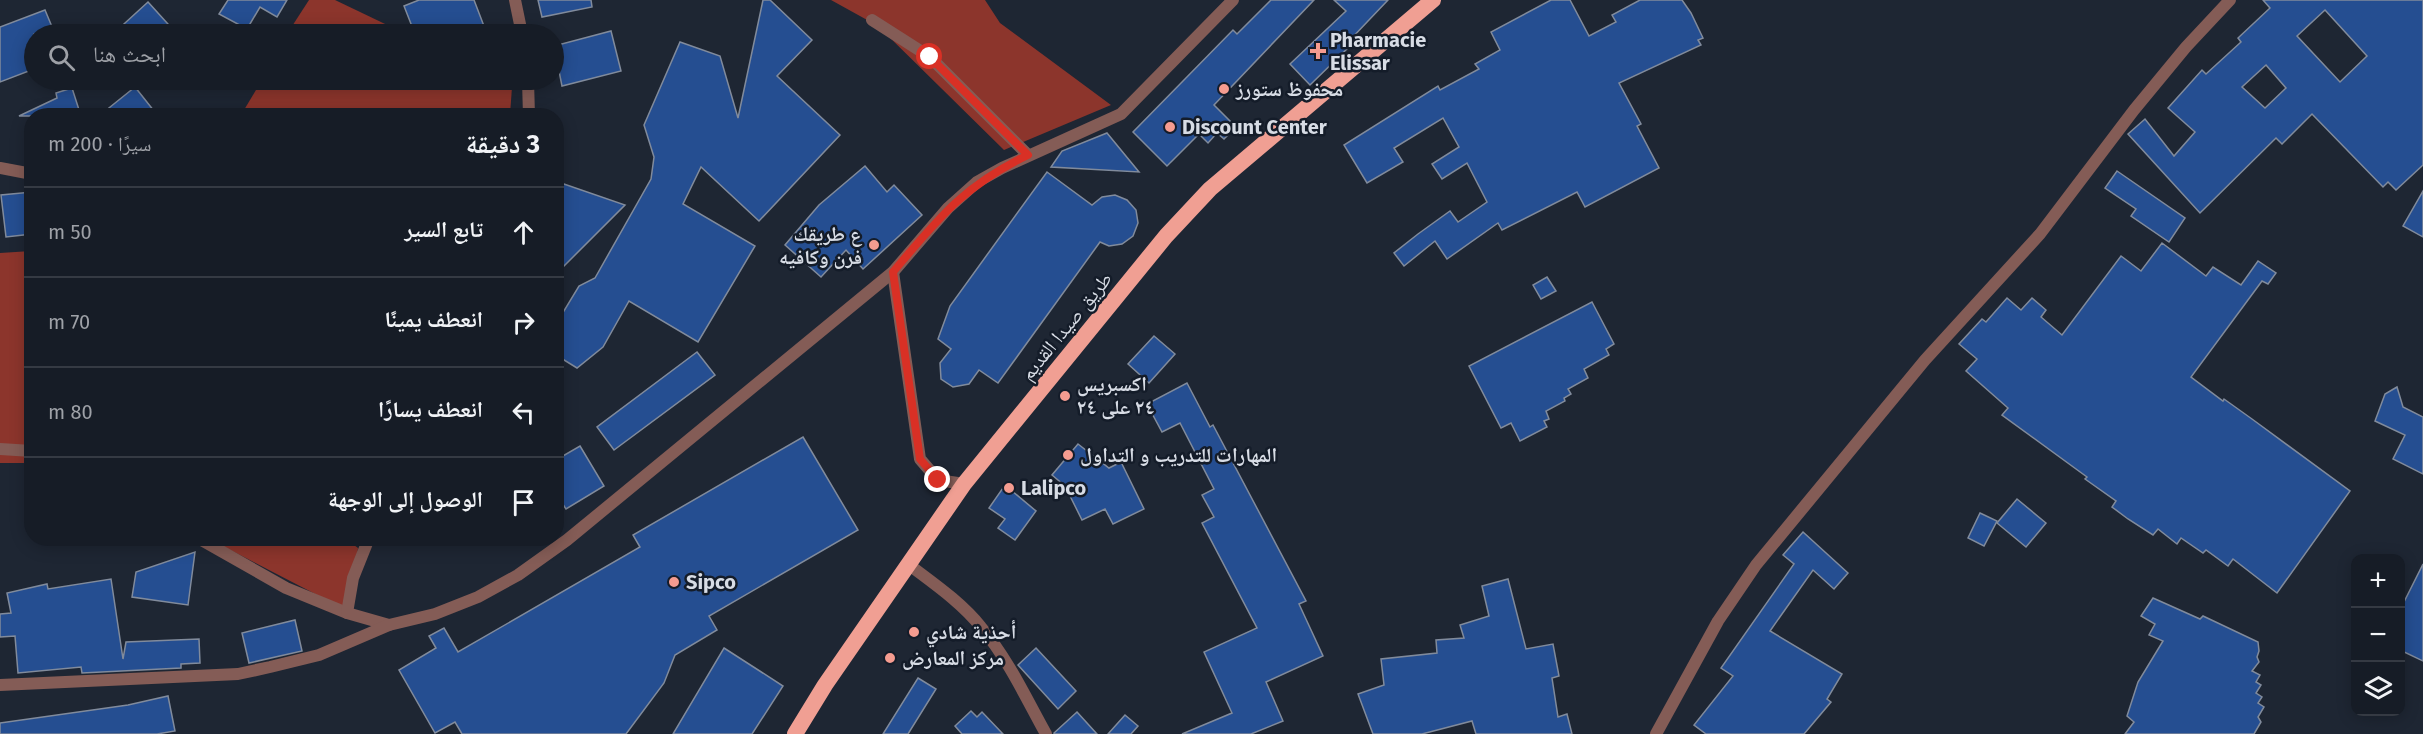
<!DOCTYPE html>
<html lang="ar">
<head>
<meta charset="utf-8">
<style>
  :root { --surface:#161c26; --page:#232932; --text:#f1f3f6; --muted:#9ea1a7; --line:#353a43 }
  body { margin:0; font-family:"Fira Sans","Noto Naskh Arabic",sans-serif; background:var(--page); color:var(--text); direction:rtl }
  .controls { position:absolute; right:18px; bottom:18px; display:grid; overflow:hidden; border-radius:12px; box-shadow:0 3px 15px #0003 }
  .controls button { width:54px; height:54px; display:grid; place-items:center; padding:0; border:0; border-bottom:2px solid var(--line); background:var(--surface); color:var(--text); font:30px sans-serif }
  .stop { position:absolute; width:18px; height:18px; margin:-14px; border:4px solid #d93025; border-radius:50%; background:#fff }
  .stop.end { background:#d93025; border-color:#fff; box-shadow:0 2px 6px #0008 }
  .list { margin:0; padding:0; list-style:none }
  h2 { display:flex; justify-content:space-between; align-items:center; height:78px; margin:0; padding:0 24px; font-size:26px }
  h2 small { font-size:20px; font-weight:400; color:var(--muted) }
  .list li { display:grid; grid-template-columns:39px 1fr auto; gap:18px; align-items:center; box-sizing:border-box; height:90px; padding:0 24px; border-top:2px solid var(--line) }
  .list b { display:block; font-size:22px; white-space:nowrap }
  .list em { font-size:20px; font-style:normal; color:var(--muted) }
  .icon { flex:none; width:33px; height:33px; fill:none; stroke:currentColor; stroke-width:2; stroke-linecap:round; stroke-linejoin:round }
  .map { position:relative; flex:none; width:2423px; height:734px; overflow:hidden; direction:ltr }
  .search { position:absolute; background:var(--surface); box-shadow:0 3px 15px #0003; left:24px; top:24px; width:540px; height:66px; display:flex; align-items:center; gap:15px; box-sizing:border-box; padding:0 21px; border-radius:33px; color:var(--muted); font-size:22px }
  .panel { position:absolute; background:var(--surface); box-shadow:0 3px 15px #0003; left:24px; top:108px; width:540px; height:438px; border-radius:24px; direction:rtl }
  .map>svg:first-child { display:block }
  .forest { fill:#8c352c }
  .building { fill:#254e91; stroke:#818b9c; stroke-width:1.5; fill-rule:evenodd }
  .lines { fill:none; stroke-linecap:round; stroke-linejoin:round }
  .minor { stroke:#845c56; stroke-width:12 }
  .trunk { stroke:#f09f93; stroke-width:16 }
  .route { stroke:#d93025; stroke-width:8 }
  .poi-dot { fill:#f59c90; stroke:#141c29; stroke-width:2 }
  .labels { text-anchor:middle; dominant-baseline:central; stroke-width:5; stroke-linejoin:round; paint-order:stroke }
  .poi-label { font-size:20px; font-weight:bold; fill:#d7dce5; stroke:#141c29; text-anchor:start }
  .street-label { font-size:20px; fill:#d7dce5; stroke:#141c29 }
</style>
</head>
<body>
<div class="map">
<svg width="2423" height="734" viewBox="0 0 2423 734">
  <rect width="100%" height="100%" fill="#1e2633"/>
  <g class="forest">
    <polygon points="309,0 335,0 406,34 287,34"/>
    <polygon points="831,0 985,0 1000,23 1111,105 1004,150 878,26"/>
    <polygon points="262,80 496,80 512,87 510,115 241,115"/>
    <polygon points="31,251 31,463 0,463 0,253"/>
    <polygon points="209,539 346,539 358,548 350,612"/>
  </g>
  <g class="building">
    <polygon points="228,0 287,0 277,17 260,7 247,29 219,14"/>
    <polygon points="419,0 474,0 487,34 446,34 442,26 415,34 404,6"/>
    <polygon points="538,0 591,0 592,7 542,17"/>
    <polygon points="763,0 770,0 812,40 777,76 840,135 759,221 701,167 683,204 755,246 698,342 629,301 603,347 577,368 556,355 556,324 579,286 595,278 651,179 654,157 644,125 680,42 720,56 738,118"/>
    <polygon points="1271,0 1314,0 1214,105 1236,127 1224,139 1217,133 1208,143 1199,134 1167,166 1133,132 1233,30 1237,34"/>
    <polygon points="1334,0 1388,0 1349,41 1352,44 1310,85 1290,64 1346,11"/>
    <polygon points="1551,0 1570,0 1589,36 1616,22 1612,15 1640,0 1682,0 1691,13 1703,38 1698,40 1701,45 1619,83 1641,124 1637,126 1659,168 1585,207 1577,192 1502,230 1498,223 1447,259 1435,241 1404,266 1394,253 1418,234 1450,211 1458,222 1487,202 1467,163 1442,179 1432,164 1459,147 1443,118 1394,148 1403,162 1367,183 1344,145 1438,86 1440,90 1479,69 1475,64 1500,50 1491,32"/>
    <path d="M2263 0H2423V165L2396 190 2388 182 2383 187 2312 114 2282 144 2276 138 2200 213 2128 134 2145 119 2174 156 2195 132 2168 108 2202 70 2206 74 2241 42 2238 38 2270 8ZM2325 10 2367 56 2340 82 2297 36ZM2266 65 2286 88 2265 108 2242 87Z"/>
    <polygon points="148,2 177,34 113,34"/>
    <polygon points="45,10 55,34 34,34 34,69 0,82 0,27"/>
    <polygon points="611,31 621,71 562,86 554,46"/>
    <polygon points="135,87 158,116 99,116"/>
    <polygon points="72,88 81,116 19,116 57,98 56,93"/>
    <polygon points="1107,133 1139,172 1051,167 1062,151"/>
    <polygon points="865,166 887,192 894,185 922,215 863,269 846,250 821,277 785,245 819,205"/>
    <polygon points="2117,171 2185,218 2169,242 2131,216 2136,209 2105,188"/>
    <polygon points="1047,172 1092,205 1102,197 1115,195 1127,200 1136,210 1138,223 1133,236 1122,244 1109,246 1100,242 998,383 979,370 969,384 953,387 941,379 940,363 951,349 938,339 950,306"/>
    <polygon points="561,183 625,205 556,274 556,197"/>
    <polygon points="2423,191 2423,237 2403,226"/>
    <polygon points="32,192 32,234 6,237 1,195"/>
    <polygon points="2162,243 2206,276 2213,267 2241,285 2258,261 2276,273 2268,284 2262,281 2191,377 2223,401 2224,399 2252,419 2350,491 2277,593 2233,559 2228,566 2206,550 2203,553 2181,538 2177,544 2158,529 2153,535 2128,519 2112,507 2116,501 2085,479 2087,477 2002,415 2008,408 1966,371 1977,359 1959,344 1982,319 1986,322 2007,298 2021,310 2032,298 2046,310 2041,317 2062,335 2121,256 2141,271"/>
    <polygon points="1547,277 1556,291 1541,299 1533,285"/>
    <polygon points="1592,302 1614,344 1606,349 1609,355 1584,369 1588,378 1568,389 1571,394 1564,398 1565,401 1546,411 1549,419 1544,421 1547,427 1520,441 1511,423 1501,428 1469,366"/>
    <polygon points="1154,336 1175,354 1149,383 1128,364"/>
    <polygon points="697,352 715,375 614,450 597,427"/>
    <polygon points="1187,383 1210,427 1213,425 1306,601 1299,604 1323,656 1266,682 1283,721 1251,734 1182,734 1232,713 1204,652 1257,628 1202,523 1214,517 1202,495 1214,489 1180,423 1162,432 1147,404"/>
    <polygon points="2397,387 2403,407 2423,417 2423,474 2393,459 2405,435 2375,421 2385,394"/>
    <polygon points="803,437 858,530 709,616 717,630 675,655 664,683 626,734 462,734 455,722 435,733 399,670 436,648 429,636 444,628 458,652 640,547 633,535"/>
    <polygon points="1078,444 1109,468 1121,462 1144,509 1113,524 1105,509 1082,520 1065,486 1052,475"/>
    <polygon points="580,446 604,486 566,509 556,494 556,460"/>
    <polygon points="1005,485 1036,511 1015,540 998,528 1005,519 989,508"/>
    <polygon points="2017,499 2046,523 2026,547 1997,523"/>
    <polygon points="1980,513 1997,521 1984,546 1968,538"/>
    <polygon points="1803,532 1848,573 1834,589 1813,570 1770,631 1842,674 1827,699 1831,702 1804,734 1706,734 1694,725 1733,676 1721,668 1794,564 1783,555"/>
    <polygon points="195,552 188,605 132,597 136,572"/>
    <polygon points="2423,564 2423,661 2400,650 2400,610"/>
    <polygon points="111,579 123,659 126,642 199,639 200,663 181,664 181,668 82,673 81,667 18,673 15,636 0,637 0,614 11,613 7,593 47,584 48,589"/>
    <polygon points="1508,579 1526,649 1553,644 1559,676 1552,678 1558,717 1567,714 1572,734 1476,734 1472,721 1422,734 1373,734 1358,694 1384,685 1381,659 1437,653 1436,640 1464,638 1460,625 1489,616 1482,586"/>
    <polygon points="2153,598 2200,619 2203,616 2258,642 2259,651 2257,657 2259,662 2252,671 2260,675 2256,682 2261,685 2256,693 2262,697 2258,703 2264,707 2258,717 2261,722 2254,734 2125,734 2134,722 2127,716 2138,682 2163,641 2149,635 2155,624 2141,616"/>
    <polygon points="295,620 302,651 249,663 242,633"/>
    <polygon points="724,648 783,686 752,734 673,734"/>
    <polygon points="1036,648 1076,691 1058,709 1018,665"/>
    <polygon points="918,678 936,689 908,734 883,734"/>
    <polygon points="168,696 175,731 157,734 0,734 0,723 128,705"/>
    <polygon points="971,711 977,717 982,712 1003,734 962,734 955,726"/>
    <polygon points="1077,712 1097,734 1054,734 1054,733"/>
    <polygon points="1125,715 1138,726 1131,734 1108,734"/>
  </g>
  <g class="lines">
    <g class="minor">
      <polyline points="515,0 522,34"/>
      <polyline points="872,20 930,57 1028,155"/>
      <polyline points="528,80 529,116"/>
      <polyline points="0,168 32,174"/>
      <polyline points="893,272 920,459 938,480 964,484"/>
      <polyline points="0,449 32,451"/>
      <polyline points="198,538 286,588 347,613"/>
      <polyline points="369,538 353,578 347,613 389,625"/>
      <path d="M908 564C933 583 961 602 981 627 1008 659 1026 698 1046 734"/>
      <polyline points="0,685 238,674 270,667 319,655 389,625 435,614 478,597 518,575 567,540 893,272 948,208 977,182 1002,168 1121,114 1233,0"/>
      <polyline points="1656,734 1718,621 1756,565 1925,360 2040,234 2134,110 2186,47 2230,0"/>
    </g>
    <polyline class="trunk" points="795,734 825,685 964,484 1166,236 1210,189 1433,0"/>
  </g>
  <g class="lines">
    <path class="route" d="M930 57 1028 155C963 186 938 219 893 272L920 459 938 480"/>
  </g>
  <g class="poi-dot">
    <path d="M1315 42h6v6h6v6h-6v6h-6v-6h-6v-6h6z"/>
    <circle cx="1224" cy="89" r="6"/>
    <circle cx="1170" cy="127" r="6"/>
    <circle cx="874" cy="245" r="6"/>
    <circle cx="1065" cy="396" r="6"/>
    <circle cx="1068" cy="455" r="6"/>
    <circle cx="1009" cy="488" r="6"/>
    <circle cx="674" cy="582" r="6"/>
    <circle cx="914" cy="632" r="6"/>
    <circle cx="890" cy="658" r="6"/>
  </g>
  <g class="labels">
    <g class="poi-label">
      <text x="1330" y="40">Pharmacie<tspan x="1330" dy="23">Elissar</tspan></text>
      <text x="1236" y="89">محفوظ ستورز</text>
      <text x="1182" y="127">Discount Center</text>
      <text x="862" y="234" text-anchor="end">ع طريقك<tspan x="862" dy="23">فرن وكافيه</tspan></text>
      <text x="1077" y="384">اكسبريس<tspan x="1077" dy="23">٢٤ على ٢٤</tspan></text>
      <text x="1080" y="455">المهارات للتدريب و التداول</text>
      <text x="1021" y="488">Lalipco</text>
      <text x="686" y="582">Sipco</text>
      <text x="926" y="632">أحذية شادي</text>
      <text x="902" y="658">مركز المعارض</text>
    </g>
    <g class="street-label">
      <text transform="translate(1066 326) rotate(-51)">طريق صيدا القديم</text>
    </g>
  </g>
</svg>
<div class="controls">
<button>+</button>
<button>−</button>
<button><svg class="icon" aria-label="layers" viewBox="0 0 24 24"><path d="M12 4l9 5-9 5-9-5zM3 14l9 5 9-5"/></svg></button>
</div>
<div class="stop" style="left:930px;top:57px"></div>
<div class="stop end" style="left:938px;top:480px"></div>
<div class="search"><svg class="icon" aria-label="search" viewBox="0 0 24 24"><circle cx="10" cy="10" r="6"/><path d="M15 15l6 6"/></svg>ابحث هنا</div>
<section class="panel">
<h2>3 دقيقة<small>سيرًا · 200 m</small></h2>
<ul class="list">
<li><svg class="icon" aria-label="ahead" viewBox="0 0 24 24"><path d="M12 20V5M6 11l6-6 6 6"/></svg><div><b>تابع السير</b></div><em>50 m</em></li>
<li><svg class="icon" aria-label="right" viewBox="0 0 24 24"><path d="M7 20v-9h11M14 6l5 5-5 5"/></svg><div><b>انعطف يمينًا</b></div><em>70 m</em></li>
<li><svg class="icon" aria-label="left" viewBox="0 0 24 24"><path d="M17 20v-9H6M10 6l-5 5 5 5"/></svg><div><b>انعطف يسارًا</b></div><em>80 m</em></li>
<li><svg class="icon" aria-label="arrive" viewBox="0 0 24 24"><path d="M6 21V4h12l-3 4 3 4H6"/></svg><div><b>الوصول إلى الوجهة</b></div></li>
</ul>
</section>
</div>
</body>
</html>
